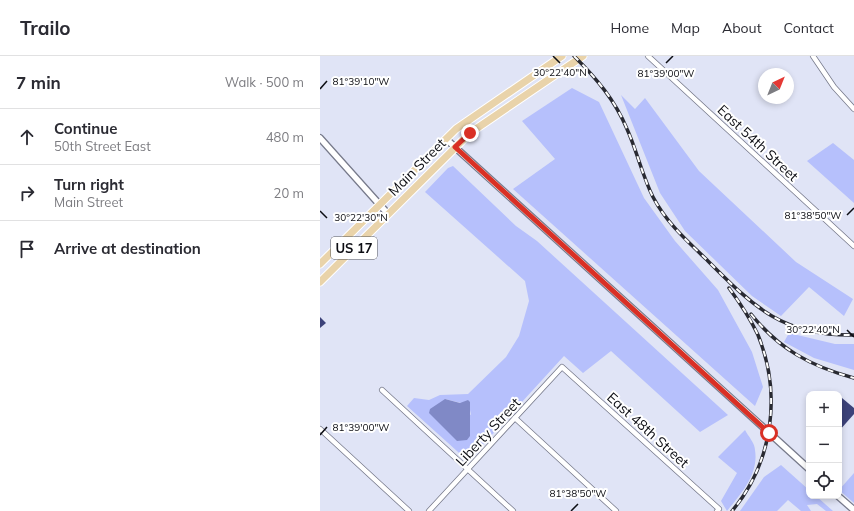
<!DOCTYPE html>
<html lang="en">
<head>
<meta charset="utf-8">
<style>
  :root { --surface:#fff; --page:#f7f7f7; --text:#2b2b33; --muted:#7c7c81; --line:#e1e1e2 }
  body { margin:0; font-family:Mulish,sans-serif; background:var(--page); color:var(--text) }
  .controls { position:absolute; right:12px; bottom:12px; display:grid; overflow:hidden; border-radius:8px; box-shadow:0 2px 6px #0003 }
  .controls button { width:36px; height:36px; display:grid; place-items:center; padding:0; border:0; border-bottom:1px solid var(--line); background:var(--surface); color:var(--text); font:20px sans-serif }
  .compass { position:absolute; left:438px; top:12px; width:36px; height:36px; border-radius:50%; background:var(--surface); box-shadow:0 2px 6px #0003; rotate:43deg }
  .stop { position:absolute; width:12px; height:12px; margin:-9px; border:3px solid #d93025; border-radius:50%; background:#fff }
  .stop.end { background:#d93025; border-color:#fff; box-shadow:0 1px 4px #0008 }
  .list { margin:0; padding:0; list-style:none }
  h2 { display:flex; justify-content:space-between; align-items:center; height:52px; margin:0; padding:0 16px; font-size:17px }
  h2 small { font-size:13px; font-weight:400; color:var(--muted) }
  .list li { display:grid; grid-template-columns:26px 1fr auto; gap:12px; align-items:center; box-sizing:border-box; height:56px; padding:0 16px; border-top:1px solid var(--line) }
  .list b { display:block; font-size:15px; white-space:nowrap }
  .list p { margin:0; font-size:13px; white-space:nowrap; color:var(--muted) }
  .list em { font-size:13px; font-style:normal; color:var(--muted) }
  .icon { flex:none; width:22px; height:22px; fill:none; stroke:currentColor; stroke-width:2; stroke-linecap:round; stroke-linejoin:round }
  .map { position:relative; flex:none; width:534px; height:455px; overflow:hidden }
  header { display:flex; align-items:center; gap:24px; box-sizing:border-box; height:56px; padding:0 20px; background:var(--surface); border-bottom:1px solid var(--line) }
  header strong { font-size:19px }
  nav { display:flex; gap:22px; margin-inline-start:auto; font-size:14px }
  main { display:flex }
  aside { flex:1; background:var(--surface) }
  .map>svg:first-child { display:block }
  .green { fill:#b6c0fc; fill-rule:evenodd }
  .water { fill:#8089c6 }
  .building { fill:#3c4279 }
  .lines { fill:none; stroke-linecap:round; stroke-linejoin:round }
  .minor-casing { stroke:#777a8b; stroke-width:6 }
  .tertiary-casing { stroke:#777a8b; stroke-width:8 }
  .primary-casing { stroke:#fff; stroke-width:9 }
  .minor { stroke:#fff; stroke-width:4.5 }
  .tertiary { stroke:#fff; stroke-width:5.5 }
  .primary { stroke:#e9d3aa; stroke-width:7 }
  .rail-casing { stroke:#292a32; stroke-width:3.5 }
  .rail { stroke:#fff; stroke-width:2; stroke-dasharray:6; stroke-linecap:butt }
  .route { stroke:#d93025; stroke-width:5 }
  .ticks { fill:none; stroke:#0c0d13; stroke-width:1.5 }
  .labels { text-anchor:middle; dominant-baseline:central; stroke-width:4; stroke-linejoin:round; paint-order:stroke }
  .shield { fill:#fff; stroke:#55565a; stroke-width:1 }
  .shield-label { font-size:13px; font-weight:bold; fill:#0c0d13 }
  .street-label { font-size:14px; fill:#0c0d13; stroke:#fff }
  .ticks-label { font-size:10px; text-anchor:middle; fill:#0c0d13; stroke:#fff; stroke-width:4; stroke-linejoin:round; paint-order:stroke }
</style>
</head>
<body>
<header>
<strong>Trailo</strong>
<nav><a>Home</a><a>Map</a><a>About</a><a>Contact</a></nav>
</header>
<main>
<aside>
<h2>7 min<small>Walk · 500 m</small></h2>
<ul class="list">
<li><svg class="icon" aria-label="ahead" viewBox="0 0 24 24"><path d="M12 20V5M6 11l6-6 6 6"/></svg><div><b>Continue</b><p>50th Street East</p></div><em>480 m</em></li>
<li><svg class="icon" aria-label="right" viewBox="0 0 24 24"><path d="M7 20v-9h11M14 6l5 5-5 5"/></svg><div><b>Turn right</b><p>Main Street</p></div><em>20 m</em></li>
<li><svg class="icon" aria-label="arrive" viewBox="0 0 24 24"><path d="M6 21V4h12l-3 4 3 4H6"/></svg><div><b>Arrive at destination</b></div></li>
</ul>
</aside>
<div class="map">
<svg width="534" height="455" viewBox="0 0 534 455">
  <rect width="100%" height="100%" fill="#e0e4f6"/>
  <g class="green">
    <polygon points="252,32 279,46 324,142 355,185 398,234 432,296 443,331 435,350 193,133 235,103 202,65"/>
    <polygon points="301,39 315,53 325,42 379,115 476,206 533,243 524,260 489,231 461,260 432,240 365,175 340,137"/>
    <polygon points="513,87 534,104 534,147 487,105"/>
    <path d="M133 110 196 170 217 185 408 359 380 376 291 295 263 317 244 300 148 405 87 350 94 342 109 344 120 339 148 338 186 301 199 280 209 245 205 225 105 136 128 112ZM125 343 149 349 151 359Z"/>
    <polygon points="469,277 515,288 534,288 534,314 494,302 464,286"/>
    <path d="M425 374C428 380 435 387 435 394 439 418 421 438 407 455L401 445 417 417 398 401Z"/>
    <polygon points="461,409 489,434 489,440 496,440 513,455 506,455 497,448 487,449 491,455 481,455 468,444 457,455 420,455 444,421"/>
    <polygon points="534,417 534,447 519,434"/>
  </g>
  <polygon class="water" points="125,343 140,347 148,344 150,346 150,380 147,384 137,385 109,357 110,353"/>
  <g class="building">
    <polygon points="0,261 6,267 0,272"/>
    <polygon points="522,342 534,352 534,358 519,375 519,345"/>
  </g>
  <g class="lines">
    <g class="minor-casing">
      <g id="minor">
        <polyline points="328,0 534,190"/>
        <polyline points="493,0 514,31 534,53"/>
        <polyline points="62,334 193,455"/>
        <polyline points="195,362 296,455"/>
        <polyline points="0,373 89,455"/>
        <polyline points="109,455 242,311 399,453 397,455"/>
      </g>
    </g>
    <g class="tertiary-casing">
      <g id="tertiary">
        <polyline points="0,82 68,158"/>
        <polyline points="126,83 489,413"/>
        <polyline points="518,440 534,454"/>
      </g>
    </g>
    <g class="primary-casing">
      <g id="primary">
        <polyline points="0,208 136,73 242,0"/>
        <polyline points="0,226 150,77 263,0"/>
      </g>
    </g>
    <use href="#minor" class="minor"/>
    <use href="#tertiary" class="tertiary"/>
    <use href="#primary" class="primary"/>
    <g class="rail-casing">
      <g id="rail">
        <path d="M254 0C276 22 295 44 307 73 317 95 322 119 333 141 346 166 366 184 386 203 434 251 462 280 534 279"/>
        <path d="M409 232C420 247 430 262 438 279 462 338 453 406 412 455"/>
        <path d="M431 258C459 293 490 310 534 322"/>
      </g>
    </g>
    <use href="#rail" class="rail"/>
  </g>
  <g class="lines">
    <polyline class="route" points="150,77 135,91 449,377"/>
  </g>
  <path class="ticks" d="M233 0 240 7M346 7 353 0M0 33 7 25M0 155 7 162M527 159 534 152M527 274 534 281M0 379 7 371M251 455 258 448"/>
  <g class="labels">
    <rect class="shield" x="11" y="181" width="46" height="22" rx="3"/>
    <g class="shield-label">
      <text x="34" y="192">US 17</text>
    </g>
    <g class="street-label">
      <text transform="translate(438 87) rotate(43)">East 54th Street</text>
      <text transform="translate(97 111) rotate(-45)">Main Street</text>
      <text transform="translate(328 374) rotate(42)">East 48th Street</text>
      <text transform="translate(168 376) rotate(-47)">Liberty Street</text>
    </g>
  </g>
  <g class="ticks-label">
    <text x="240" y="20">30°22'40"N</text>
    <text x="346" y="21">81°39'00"W</text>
    <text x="41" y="29">81°39'10"W</text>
    <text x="493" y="163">81°38'50"W</text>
    <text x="41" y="165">30°22'30"N</text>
    <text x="493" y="277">30°22'40"N</text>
    <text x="41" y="375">81°39'00"W</text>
    <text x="258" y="441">81°38'50"W</text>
  </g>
</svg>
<div class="controls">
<button>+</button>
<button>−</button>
<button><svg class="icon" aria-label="locate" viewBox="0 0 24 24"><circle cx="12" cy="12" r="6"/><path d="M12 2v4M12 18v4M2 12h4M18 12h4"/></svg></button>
</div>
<svg class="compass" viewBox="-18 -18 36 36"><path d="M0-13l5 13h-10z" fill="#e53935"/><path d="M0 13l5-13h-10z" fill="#7c7c81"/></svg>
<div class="stop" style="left:449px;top:377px"></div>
<div class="stop end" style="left:150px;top:77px"></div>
</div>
</main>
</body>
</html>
